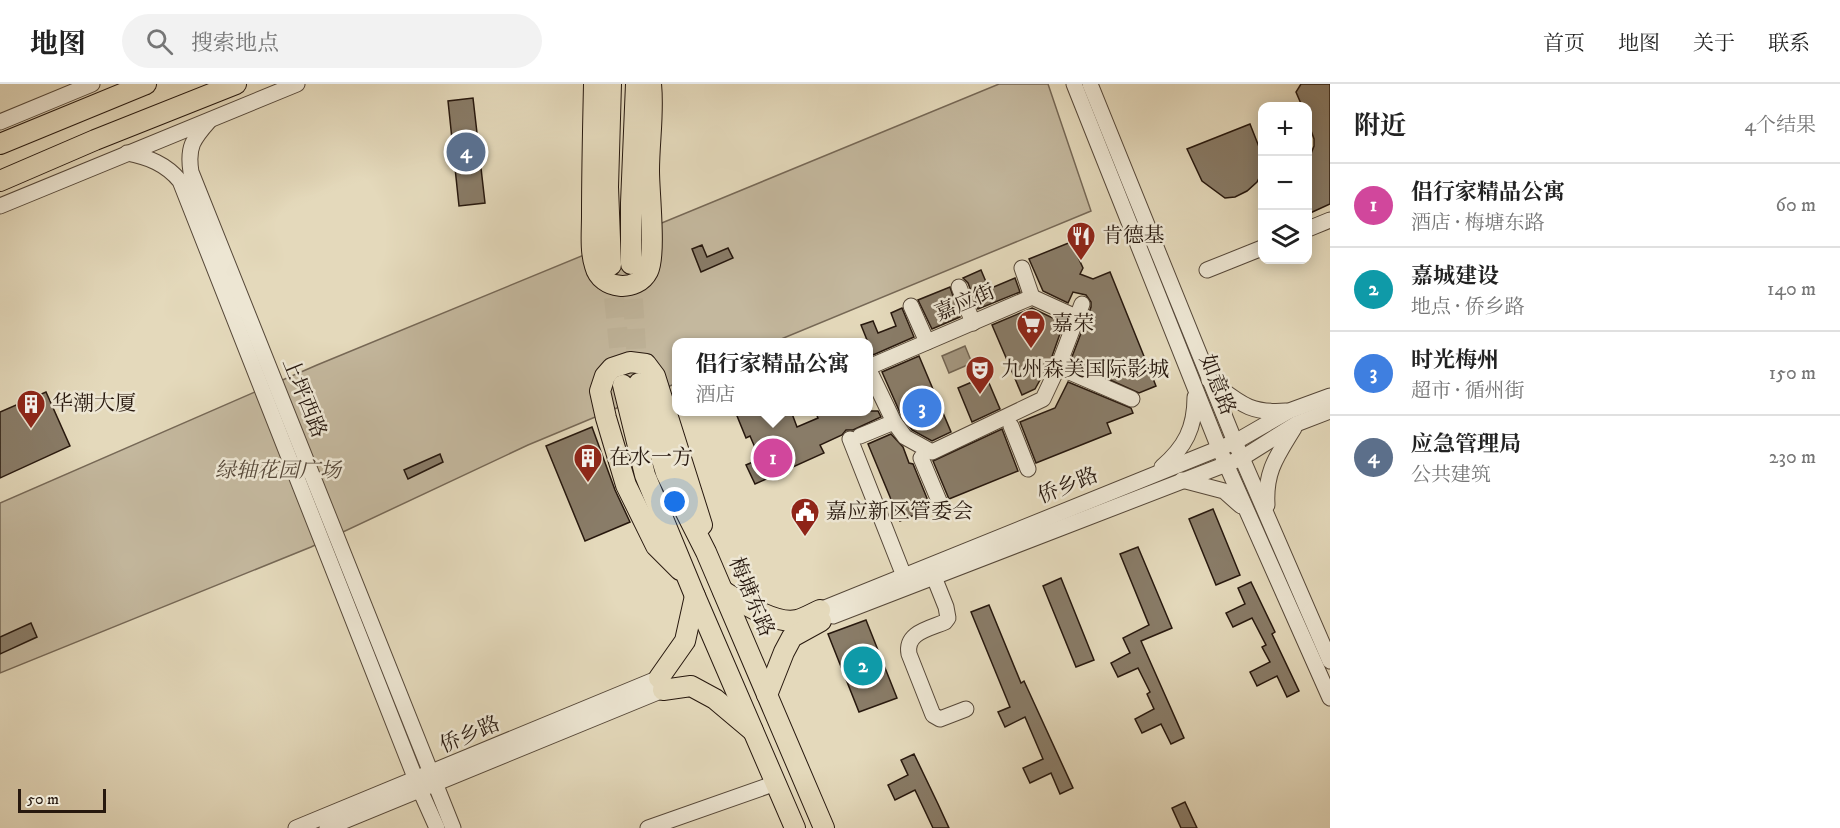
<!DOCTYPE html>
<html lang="zh">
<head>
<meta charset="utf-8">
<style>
  :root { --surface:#fff; --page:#f2f2f2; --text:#222; --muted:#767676; --line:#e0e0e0; --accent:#0f766e }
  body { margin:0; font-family:"IM FELL DW Pica","Noto Serif SC",serif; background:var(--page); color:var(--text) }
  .controls { position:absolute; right:18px; top:18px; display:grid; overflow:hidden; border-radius:12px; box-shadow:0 3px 15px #0003 }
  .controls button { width:54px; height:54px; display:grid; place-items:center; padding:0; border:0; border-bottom:2px solid var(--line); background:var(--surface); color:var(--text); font:30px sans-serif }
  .scale { position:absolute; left:18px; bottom:15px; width:88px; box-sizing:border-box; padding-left:6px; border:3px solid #27180e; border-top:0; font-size:16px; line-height:21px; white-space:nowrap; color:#27180e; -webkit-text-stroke:4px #ede6d3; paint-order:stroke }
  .you { position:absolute; left:675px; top:418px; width:21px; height:21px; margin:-15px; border:4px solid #fff; border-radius:50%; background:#1a73e8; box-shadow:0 0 0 9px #1a73e833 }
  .badge { display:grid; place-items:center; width:39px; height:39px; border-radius:50%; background:var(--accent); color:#fff; font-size:20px; font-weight:700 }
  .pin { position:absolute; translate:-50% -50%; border:3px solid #fff; box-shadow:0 2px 6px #0006 }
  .popup { position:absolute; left:672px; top:254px; width:201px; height:78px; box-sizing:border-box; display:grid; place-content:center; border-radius:12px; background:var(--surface); filter:drop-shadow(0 2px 4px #0005); font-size:20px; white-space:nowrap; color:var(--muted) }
  .popup b { font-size:22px; color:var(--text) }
  .popup::after { content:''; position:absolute; left:50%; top:100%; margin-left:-12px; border:12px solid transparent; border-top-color:var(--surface) }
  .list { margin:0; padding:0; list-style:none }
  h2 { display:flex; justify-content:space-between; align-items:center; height:78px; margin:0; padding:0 24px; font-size:26px }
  h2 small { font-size:20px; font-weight:400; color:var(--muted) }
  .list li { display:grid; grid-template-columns:39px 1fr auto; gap:18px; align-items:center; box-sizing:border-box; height:84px; padding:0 24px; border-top:2px solid var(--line) }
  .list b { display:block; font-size:22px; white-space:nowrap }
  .list p { margin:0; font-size:20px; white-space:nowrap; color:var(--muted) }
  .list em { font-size:20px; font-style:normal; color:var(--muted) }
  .icon { flex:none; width:33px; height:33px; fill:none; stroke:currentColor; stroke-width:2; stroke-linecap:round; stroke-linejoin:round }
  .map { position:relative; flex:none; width:1330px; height:744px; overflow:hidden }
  header { display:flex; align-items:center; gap:36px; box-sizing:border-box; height:84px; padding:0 30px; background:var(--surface); border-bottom:2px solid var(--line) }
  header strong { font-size:28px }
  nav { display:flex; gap:33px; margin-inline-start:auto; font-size:21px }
  .search { width:420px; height:54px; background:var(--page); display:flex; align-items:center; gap:15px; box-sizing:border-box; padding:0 21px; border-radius:33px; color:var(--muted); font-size:22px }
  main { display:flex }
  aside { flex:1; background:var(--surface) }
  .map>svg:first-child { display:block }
  .green { fill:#c4b89e; stroke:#766856; stroke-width:1.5 }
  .water { fill:#a49780; stroke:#726452; stroke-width:1.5 }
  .building { fill:#897c68; stroke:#27180e; stroke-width:1.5 }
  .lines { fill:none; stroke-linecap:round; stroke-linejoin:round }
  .major-tunnel { stroke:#beb298; stroke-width:20; stroke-dasharray:20 10; stroke-linecap:butt }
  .minor-casing { stroke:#564839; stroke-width:17 }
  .major-casing { stroke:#27180e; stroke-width:22 }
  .minor { stroke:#ede6d3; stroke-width:15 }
  .major { stroke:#e4d9bb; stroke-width:20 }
  .labels { text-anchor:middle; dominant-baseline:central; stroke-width:5; stroke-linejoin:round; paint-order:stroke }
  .poi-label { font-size:21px; fill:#27180e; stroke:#ede6d3; text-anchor:start }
  .street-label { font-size:21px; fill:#27180e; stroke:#ede6d3 }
  .park-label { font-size:21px; font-style:italic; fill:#564839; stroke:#ede6d3 }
</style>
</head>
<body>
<header>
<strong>地图</strong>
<div class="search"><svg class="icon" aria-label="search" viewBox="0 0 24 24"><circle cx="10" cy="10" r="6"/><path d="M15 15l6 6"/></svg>搜索地点</div>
<nav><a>首页</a><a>地图</a><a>关于</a><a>联系</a></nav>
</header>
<main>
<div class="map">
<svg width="1330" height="744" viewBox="0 0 1330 744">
  <rect width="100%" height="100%" fill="#e4d9bb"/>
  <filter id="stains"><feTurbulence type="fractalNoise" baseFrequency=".00333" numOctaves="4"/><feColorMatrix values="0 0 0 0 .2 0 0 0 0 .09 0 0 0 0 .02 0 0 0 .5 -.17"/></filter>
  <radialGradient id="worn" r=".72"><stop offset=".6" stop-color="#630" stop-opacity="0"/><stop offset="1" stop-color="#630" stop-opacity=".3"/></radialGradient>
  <polygon class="green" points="999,0 1048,0 1091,127 774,258 677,258 677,299 528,361 311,463 0,589 0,419 317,281"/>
  <polygon class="water" points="965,262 972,279 949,289 942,272"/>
  <g class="building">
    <polygon points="1301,0 1330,0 1330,120 1308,130 1308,77 1314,62 1314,55 1308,38 1308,22 1302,22 1296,8"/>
    <polygon points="473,14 485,119 459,122 448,17"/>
    <polygon points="1250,40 1263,73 1262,88 1257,98 1247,107 1235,113 1225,114 1202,97 1187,65"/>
    <polygon points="1071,158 1083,184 1080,190 1093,195 1110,188 1156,302 1139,309 1070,278 1091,223 1091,218 1086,211 1073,208 1068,219 1043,207 1029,175"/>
    <polygon points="702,161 707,173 728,164 733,174 701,188 692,165"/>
    <polygon points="981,186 989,205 1015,194 1020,208 978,225 968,199 963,194"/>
    <polygon points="950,203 960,233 932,245 918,216"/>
    <polygon points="902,224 914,253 873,271 861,241 873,237 878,249 896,242 891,229"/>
    <polygon points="1032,224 1059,237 1062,244 1050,278 1035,305 1022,311 992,241"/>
    <polygon points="919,272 951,348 932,357 912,346 902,333 882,288"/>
    <polygon points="986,292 1000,325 972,338 958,304"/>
    <polygon points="1068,298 1131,324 1133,329 1107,339 1111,349 1036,379 1020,338 1055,324"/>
    <polygon points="46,308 70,362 0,394 0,328"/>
    <polygon points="735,327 791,327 797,343 818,334 815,327 878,327 881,333 853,346 846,346 842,351 820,361 824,369 755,400 746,381 760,375 750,352 746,354"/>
    <polygon points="592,343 615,406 630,438 585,457 546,362"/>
    <polygon points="1002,345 1018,387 949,415 933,377"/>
    <polygon points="891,350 903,363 909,379 913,380 931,424 900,437 868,360"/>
    <polygon points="440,370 443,378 408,395 404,386"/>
    <polygon points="1213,425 1240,491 1216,501 1189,435"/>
    <polygon points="1138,463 1172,544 1141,557 1184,654 1171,660 1161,640 1142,649 1135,635 1154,625 1147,610 1150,608 1138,584 1118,593 1111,579 1130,569 1123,554 1149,541 1120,470"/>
    <polygon points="1061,494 1094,576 1076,583 1043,502"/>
    <polygon points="1251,498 1275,548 1272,550 1299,607 1287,613 1277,592 1257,602 1250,588 1270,578 1262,563 1266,561 1252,534 1233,543 1226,529 1245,520 1238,504"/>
    <polygon points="989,521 1021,599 1024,597 1073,704 1060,710 1051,689 1030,699 1023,684 1043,675 1025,633 1005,643 998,628 1010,623 971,528"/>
    <polygon points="866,536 897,614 859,628 828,550"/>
    <polygon points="31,539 37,553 0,570 0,553"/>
    <polygon points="914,670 938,720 949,744 933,744 915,706 895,716 888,701 908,691 901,676"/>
    <polygon points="1185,718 1197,744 1181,744 1172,724"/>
  </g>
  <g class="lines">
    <g class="major-tunnel">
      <polyline points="611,184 623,301"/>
      <polyline points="631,185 638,294"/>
    </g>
    <g class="minor-casing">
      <g id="minor">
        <polyline points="1074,0 1219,364 1330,614"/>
        <polyline points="1090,0 1235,358 1330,577"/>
        <path d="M209 37C193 55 187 63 191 88L453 744"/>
        <polyline points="0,38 92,0"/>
        <path d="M127 69C148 73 166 80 180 97L420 706 437 744"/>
        <polyline points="0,122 297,0"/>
        <polyline points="1308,145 1330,136"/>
        <polyline points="1022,184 1032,213"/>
        <polyline points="1207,186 1262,164"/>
        <polyline points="959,203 973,239"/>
        <polyline points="911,222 927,258"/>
        <polyline points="869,283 1032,213 1076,233"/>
        <polyline points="1058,283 1132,315"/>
        <polyline points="869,286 894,338 905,353 932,368 1043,315 1058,283 1082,220"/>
        <path d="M1209 296C1239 318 1248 330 1286 327"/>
        <polyline points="1011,342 1028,385"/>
        <polyline points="860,352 894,338"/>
        <polyline points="850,355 904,492"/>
        <polyline points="921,374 942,424"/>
        <path d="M1162 383C1185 363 1195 344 1195 313"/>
        <polyline points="1182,396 1224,407 1241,422"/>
        <path d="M1267 421C1265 387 1277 372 1294 344"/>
        <path d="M934 493 946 523 948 534 945 538C928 545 905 549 909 570L933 631 940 635 966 625"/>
        <polyline points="820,526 1235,358 1289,327 1330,312"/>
        <polyline points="833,532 1242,374 1296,340 1330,327"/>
        <polyline points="296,744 659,594"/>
        <polyline points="327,744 663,606"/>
        <polyline points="648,744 776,699"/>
      </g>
    </g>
    <g class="major-casing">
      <g id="major">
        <path d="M594 0C593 44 592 88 592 132 592 148 590 167 595 182 601 206 637 209 648 187 656 171 649 108 649 87 649 58 654 28 651 0"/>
        <polyline points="0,60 146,0"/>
        <polyline points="0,97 95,56 236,0"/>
        <polyline points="631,180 631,119 636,0"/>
        <polyline points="611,181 608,103 611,0"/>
        <polyline points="639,299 666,389 706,468 824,744"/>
        <polyline points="623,301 645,391 695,512 795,744"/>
        <polyline points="680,486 656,462 626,401 606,334 600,307 605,292 612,284 630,278 646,280 655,292 702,441"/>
        <path d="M723 507C741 518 775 541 797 536 805 534 813 529 820 526"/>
        <polyline points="659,594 685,557 695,512"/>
        <polyline points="663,606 691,602 715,615 753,647"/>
        <polyline points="767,611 784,568 792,553 821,537"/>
      </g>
    </g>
    <use href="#minor" class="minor"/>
    <use href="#major" class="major"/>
  </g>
  <defs>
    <g id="restaurant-pin" transform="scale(1.5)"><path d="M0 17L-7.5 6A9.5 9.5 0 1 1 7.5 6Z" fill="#8f2418" stroke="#ede6d3"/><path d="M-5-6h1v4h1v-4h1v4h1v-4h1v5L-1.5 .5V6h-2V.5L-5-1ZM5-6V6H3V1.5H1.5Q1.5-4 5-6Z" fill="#fff"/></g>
    <g id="supermarket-pin" transform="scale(1.5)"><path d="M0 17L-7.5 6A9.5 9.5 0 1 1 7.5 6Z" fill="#8f2418" stroke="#ede6d3"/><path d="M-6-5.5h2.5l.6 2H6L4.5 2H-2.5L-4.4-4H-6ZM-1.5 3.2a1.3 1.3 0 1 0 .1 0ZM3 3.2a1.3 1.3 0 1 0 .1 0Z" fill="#fff"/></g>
    <g id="theatre-pin" transform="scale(1.5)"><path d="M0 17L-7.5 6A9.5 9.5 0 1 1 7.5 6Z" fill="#8f2418" stroke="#ede6d3"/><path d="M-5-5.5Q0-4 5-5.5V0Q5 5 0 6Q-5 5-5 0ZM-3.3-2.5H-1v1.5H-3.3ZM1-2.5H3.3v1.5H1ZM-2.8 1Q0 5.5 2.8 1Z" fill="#fff"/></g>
    <g id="building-pin" transform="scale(1.5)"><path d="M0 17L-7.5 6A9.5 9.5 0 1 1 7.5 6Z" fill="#8f2418" stroke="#ede6d3"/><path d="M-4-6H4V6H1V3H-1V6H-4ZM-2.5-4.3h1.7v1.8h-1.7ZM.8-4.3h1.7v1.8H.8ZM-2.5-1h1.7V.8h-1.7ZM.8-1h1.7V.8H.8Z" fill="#fff"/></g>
    <g id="civic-pin" transform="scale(1.5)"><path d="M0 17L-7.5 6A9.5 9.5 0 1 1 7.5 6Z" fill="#8f2418" stroke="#ede6d3"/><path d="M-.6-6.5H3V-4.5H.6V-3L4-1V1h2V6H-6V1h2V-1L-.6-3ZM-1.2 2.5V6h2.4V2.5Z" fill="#fff"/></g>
  </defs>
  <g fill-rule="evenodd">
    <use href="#restaurant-pin" x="1081" y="152"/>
    <use href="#supermarket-pin" x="1031" y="240"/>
    <use href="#theatre-pin" x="980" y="286"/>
    <use href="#building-pin" x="31" y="320"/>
    <use href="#building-pin" x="588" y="374"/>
    <use href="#civic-pin" x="805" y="428"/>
  </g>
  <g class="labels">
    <g class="poi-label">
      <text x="1102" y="152">肯德基</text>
      <text x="1052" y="240">嘉荣</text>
      <text x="1001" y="286">九州森美国际影城</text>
      <text x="52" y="320">华潮大厦</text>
      <text x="609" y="374">在水一方</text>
      <text x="826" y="428">嘉应新区管委会</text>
    </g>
    <g class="street-label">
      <text transform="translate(965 219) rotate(-23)">嘉应街</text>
      <text transform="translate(1217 301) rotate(68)">如意路</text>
      <text transform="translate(304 314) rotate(68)">上坪西路</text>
      <text transform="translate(1068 402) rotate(-22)">侨乡路</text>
      <text transform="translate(751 513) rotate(67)">梅塘东路</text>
      <text transform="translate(470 651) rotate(-23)">侨乡路</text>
    </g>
    <g class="park-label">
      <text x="278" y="387">绿轴花园广场</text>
    </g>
  </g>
  <rect width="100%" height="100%" filter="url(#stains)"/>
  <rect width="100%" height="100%" fill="url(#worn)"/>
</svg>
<div class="controls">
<button>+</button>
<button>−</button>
<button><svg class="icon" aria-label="layers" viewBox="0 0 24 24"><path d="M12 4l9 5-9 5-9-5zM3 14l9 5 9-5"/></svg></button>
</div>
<div class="scale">50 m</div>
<div class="you"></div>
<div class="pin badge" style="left:773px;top:374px;background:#d1479c">1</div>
<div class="popup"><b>侣行家精品公寓</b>酒店</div>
<div class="pin badge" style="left:863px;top:582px;background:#0f9aa8">2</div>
<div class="pin badge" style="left:922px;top:324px;background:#3f7fe0">3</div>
<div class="pin badge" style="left:466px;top:68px;background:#5c6f8a">4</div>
</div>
<aside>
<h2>附近<small>4个结果</small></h2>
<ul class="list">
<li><span class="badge" style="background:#d1479c">1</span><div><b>侣行家精品公寓</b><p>酒店 · 梅塘东路</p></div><em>60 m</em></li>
<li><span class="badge" style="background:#0f9aa8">2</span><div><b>嘉城建设</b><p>地点 · 侨乡路</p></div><em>140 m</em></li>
<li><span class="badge" style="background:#3f7fe0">3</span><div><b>时光梅州</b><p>超市 · 循州街</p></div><em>150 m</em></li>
<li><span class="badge" style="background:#5c6f8a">4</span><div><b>应急管理局</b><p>公共建筑</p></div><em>230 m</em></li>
</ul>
</aside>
</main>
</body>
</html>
